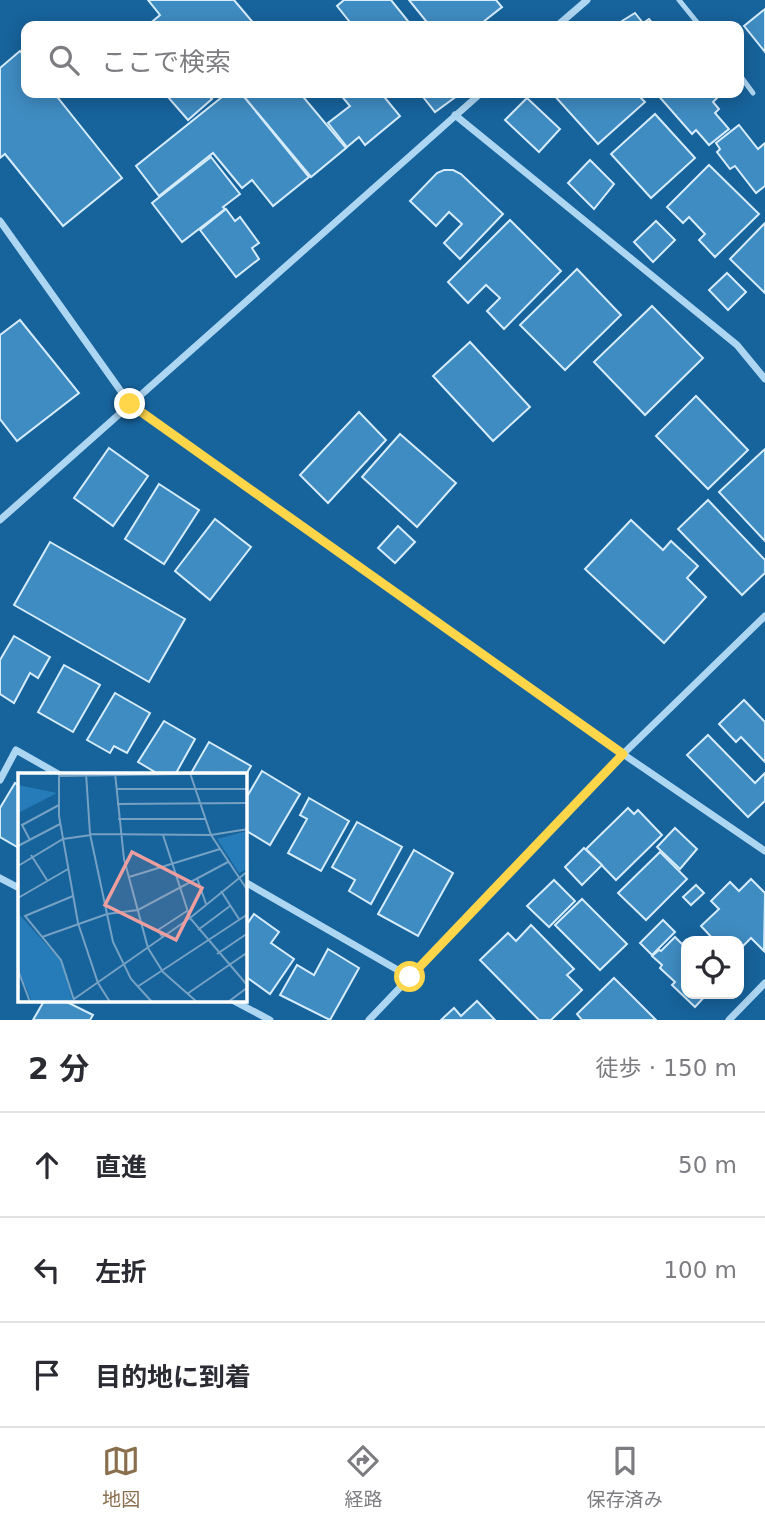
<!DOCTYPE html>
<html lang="ja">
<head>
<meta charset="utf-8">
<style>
  :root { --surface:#fff; --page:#f2f2f3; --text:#2b2b33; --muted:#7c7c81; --line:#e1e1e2; --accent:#8a6f4e }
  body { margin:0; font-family:"DejaVu Sans","Noto Sans JP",sans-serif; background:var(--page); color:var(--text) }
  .controls { position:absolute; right:21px; bottom:21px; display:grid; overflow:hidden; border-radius:14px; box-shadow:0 4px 18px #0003 }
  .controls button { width:63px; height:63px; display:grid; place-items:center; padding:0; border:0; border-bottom:2px solid var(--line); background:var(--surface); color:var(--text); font:35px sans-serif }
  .stop { position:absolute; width:21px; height:21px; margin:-16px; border:5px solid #ffd54a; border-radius:50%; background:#fff }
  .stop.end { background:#ffd54a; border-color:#fff; box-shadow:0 2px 7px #0008 }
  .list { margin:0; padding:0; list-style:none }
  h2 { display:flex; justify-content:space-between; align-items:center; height:91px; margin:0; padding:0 28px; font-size:30px }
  h2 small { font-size:23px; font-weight:400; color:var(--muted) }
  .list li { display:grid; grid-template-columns:46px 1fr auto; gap:21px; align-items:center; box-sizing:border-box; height:105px; padding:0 28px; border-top:2px solid var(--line) }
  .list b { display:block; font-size:26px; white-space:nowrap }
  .list em { font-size:23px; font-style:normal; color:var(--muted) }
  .icon { flex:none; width:38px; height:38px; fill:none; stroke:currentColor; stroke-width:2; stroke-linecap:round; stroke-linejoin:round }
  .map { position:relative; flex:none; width:765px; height:1020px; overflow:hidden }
  .search { position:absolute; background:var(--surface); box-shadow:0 4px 18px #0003; left:21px; right:21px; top:21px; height:77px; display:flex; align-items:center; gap:18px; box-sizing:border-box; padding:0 24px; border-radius:14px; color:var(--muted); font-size:26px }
  .sheet { height:406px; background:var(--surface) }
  nav { display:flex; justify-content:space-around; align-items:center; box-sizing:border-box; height:98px; border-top:2px solid var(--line); background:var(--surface); font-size:19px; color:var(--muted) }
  nav a { display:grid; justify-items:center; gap:4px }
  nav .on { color:var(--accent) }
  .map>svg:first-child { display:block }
  .building { fill:#3f8cc2; stroke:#d5ecfd; stroke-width:2 }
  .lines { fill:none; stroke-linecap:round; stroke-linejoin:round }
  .service { stroke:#add6f2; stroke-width:5 }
  .minor { stroke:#add6f2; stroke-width:7 }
  .route { stroke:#ffd54a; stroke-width:9 }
  .inset-road { fill:none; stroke:#74a1c4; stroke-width:2 }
  .view { fill:#ed9e9e; fill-opacity:0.15; stroke:#ed9e9e; stroke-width:3.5 }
  .inset-edge { fill:none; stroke:#fff; stroke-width:3.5 }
</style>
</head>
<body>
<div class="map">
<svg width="765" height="1020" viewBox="0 0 765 1020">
  <rect width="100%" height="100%" fill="#17639c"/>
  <g class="building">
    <polygon points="148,0 234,0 256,26 147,26 160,15"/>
    <polygon points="344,0 391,0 412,26 353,26 337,6"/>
    <polygon points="409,0 496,0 502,7 478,26 430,26"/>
    <polygon points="765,9 765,52 744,26"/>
    <polygon points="635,13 643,23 649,19 655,26 614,26"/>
    <polygon points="20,51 26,59 26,93 54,93 122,178 63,226 5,154 0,158 0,68"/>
    <polygon points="171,93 206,93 212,99 188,120 167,96"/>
    <polygon points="227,93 241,93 309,177 273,206 252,180 242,188 213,153 159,196 136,166"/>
    <polygon points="241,93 300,93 346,148 311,177"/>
    <polygon points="339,93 381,93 400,116 365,145 359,137 347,147 328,123 350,106"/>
    <polygon points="420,93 461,93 435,112"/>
    <polygon points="552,93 636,93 645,102 598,144"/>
    <polygon points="656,93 714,93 718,97 713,102 719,109 715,113 729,129 709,145 696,130 692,134"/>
    <polygon points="527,98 560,129 539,152 505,120"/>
    <polygon points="655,114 695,158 651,198 611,154"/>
    <polygon points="739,125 758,149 765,143 765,186 756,193 735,166 730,169 717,152 720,149 716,143"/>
    <polygon points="211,157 240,194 223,207 225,209 182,242 152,203"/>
    <polygon points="590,160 614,184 594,209 568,183"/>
    <polygon points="709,165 759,214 715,257 699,240 705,234 689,217 683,223 667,207"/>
    <polygon points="444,170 453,170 461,174 503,214 460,259 444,243 462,224 449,212 436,226 410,201 437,173"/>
    <polygon points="226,209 235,221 240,217 259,243 252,248 259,259 236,277 200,230"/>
    <polygon points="510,220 561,271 504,329 487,311 500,298 486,285 468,303 448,282"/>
    <polygon points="656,221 675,240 653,262 634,242"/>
    <polygon points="765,223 765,293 730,259"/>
    <polygon points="577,269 621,315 565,370 520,325"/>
    <polygon points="727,273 746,292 728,310 709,290"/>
    <polygon points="652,306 703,358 645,415 594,362"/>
    <polygon points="20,320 79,393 17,441 0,419 0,335"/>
    <polygon points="470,342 530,407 493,441 433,376"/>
    <polygon points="696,396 748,450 708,489 656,436"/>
    <polygon points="359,412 386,440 328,503 300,475"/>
    <polygon points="400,434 456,483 417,527 362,477"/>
    <polygon points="109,448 148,476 113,526 74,498"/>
    <polygon points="765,449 765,541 719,492"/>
    <polygon points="159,484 199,510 164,564 125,539"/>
    <polygon points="708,500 765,560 765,573 742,595 678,529"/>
    <polygon points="215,519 251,547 210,600 175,571"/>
    <polygon points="631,520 663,550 671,541 698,566 687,578 706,597 664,643 585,569"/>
    <polygon points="398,526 415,542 395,563 378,548"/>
    <polygon points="50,542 185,619 149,682 14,605"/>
    <polygon points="14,636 50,657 38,678 30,673 14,703 0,694 0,660"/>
    <polygon points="64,665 100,685 73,732 38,712"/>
    <polygon points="115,693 150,713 127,753 114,746 110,753 87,740"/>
    <polygon points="744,700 765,722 765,762 741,737 736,742 719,724"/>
    <polygon points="164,721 195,739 175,775 160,775 138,762"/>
    <polygon points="708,735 755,783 765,773 765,801 748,817 687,755"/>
    <polygon points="209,742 251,766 245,776 190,775"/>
    <polygon points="262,771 300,794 270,845 245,830 245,800"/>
    <polygon points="15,783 19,786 19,848 0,837 0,808"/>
    <polygon points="309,798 349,821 321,871 288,853 307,819 300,815"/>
    <polygon points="628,808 634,814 638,810 662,835 616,880 586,849"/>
    <polygon points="357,822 402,847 371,904 349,891 355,880 332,867"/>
    <polygon points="675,828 697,849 680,869 657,847"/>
    <polygon points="584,848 602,865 582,885 565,867"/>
    <polygon points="414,850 453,873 418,936 378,914"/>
    <polygon points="660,852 687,879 646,920 618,893"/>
    <polygon points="751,879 765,893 764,951 751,938 739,950 739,941 715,941 701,926 719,909 711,901 730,882 739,891"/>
    <polygon points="554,880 575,901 549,927 527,906"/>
    <polygon points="696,885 704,893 691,905 683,897"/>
    <polygon points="582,899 627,944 600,970 555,925"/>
    <polygon points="254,914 279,932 271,943 294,959 270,994 245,976 245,927"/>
    <polygon points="663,920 675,932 652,955 640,943"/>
    <polygon points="531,925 574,969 567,975 582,990 551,1020 539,1020 480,960 508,933 516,941"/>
    <polygon points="675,937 682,944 686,940 687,941 686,994 707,994 695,1007 672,985 675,982 660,968 662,965 652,956 659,950 661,951"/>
    <polygon points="328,949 359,968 330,1020 280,995 297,965 314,975"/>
    <polygon points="614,978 656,1020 582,1020 577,1014"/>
    <polygon points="44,1001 65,1001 93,1015 90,1020 33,1020"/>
    <polygon points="477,1001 495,1020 441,1020 454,1008 461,1016"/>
  </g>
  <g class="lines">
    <g class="service">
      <polyline points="679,0 700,26"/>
      <polyline points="739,74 753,93"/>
    </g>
    <g class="minor">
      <polyline points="557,26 587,0"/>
      <polyline points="455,115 737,345 765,379"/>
      <polyline points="0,221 130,404 623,754 765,851"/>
      <polyline points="0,520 481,93"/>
      <polyline points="0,780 16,750 60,775"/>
      <polyline points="0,878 19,888"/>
      <polyline points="245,882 410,977"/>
      <polyline points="234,1001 270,1020"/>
      <polyline points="369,1020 623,754 765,616"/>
      <polyline points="729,1020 765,983"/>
    </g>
  </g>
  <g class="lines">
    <polyline class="route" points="130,404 623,754 410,977"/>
  </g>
  <g transform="translate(18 773)">
    <rect width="229" height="229" fill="#17639c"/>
    <path d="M0 12 39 20 0 40ZM0 140 43 188 55 229H14L0 195Z" fill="#267cb9"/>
    <path d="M229 58V96L221 100 199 66Z" fill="#267cb9"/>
    <path class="inset-road" d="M41 0V43L60 150 80 210 92 229M68 0 72 61 95 169 113 206 134 229M97 0 106 86 130 175 145 199 179 229M172 0 193 62 230 118M42 3 229 0M98 16H230M99 31 230 30M100 46H188M72 61 193 62 230 56M145 62 172 145 230 213M12 67 4 52 41 32M0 73 42 51M13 82 29 107M0 93 45 66 73 62M111 104 202 76M179 105 188 131M203 118 221 146M55 123 7 143 43 187 56 227M0 125 50 96M180 157 212 133M24 164 89 141 120 137 210 89M145 165 140 157 169 138M199 181 230 160M0 197 12 229M119 214 230 141M169 221 230 179M56 226 172 145 230 98M210 229 230 214"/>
    <path class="view" d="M114 79 184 115 158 167 87 132Z"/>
    <rect width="229" height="229" class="inset-edge"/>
  </g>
</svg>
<div class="controls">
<button><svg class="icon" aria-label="locate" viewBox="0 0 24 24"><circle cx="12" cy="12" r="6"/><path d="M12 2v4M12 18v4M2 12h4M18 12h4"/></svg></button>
</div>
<div class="stop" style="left:410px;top:977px"></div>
<div class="stop end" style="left:130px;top:404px"></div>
<div class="search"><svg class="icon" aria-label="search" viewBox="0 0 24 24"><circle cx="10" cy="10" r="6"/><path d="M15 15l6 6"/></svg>ここで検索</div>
</div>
<section class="sheet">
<h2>2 分<small>徒歩 · 150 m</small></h2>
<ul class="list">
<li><svg class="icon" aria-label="ahead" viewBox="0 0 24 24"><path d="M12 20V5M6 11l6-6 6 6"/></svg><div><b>直進</b></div><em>50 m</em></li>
<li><svg class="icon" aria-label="left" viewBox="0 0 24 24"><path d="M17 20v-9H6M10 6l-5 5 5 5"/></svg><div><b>左折</b></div><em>100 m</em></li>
<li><svg class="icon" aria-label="arrive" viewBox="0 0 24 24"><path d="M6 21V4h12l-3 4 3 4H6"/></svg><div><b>目的地に到着</b></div></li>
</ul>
</section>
<nav>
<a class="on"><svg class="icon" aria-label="map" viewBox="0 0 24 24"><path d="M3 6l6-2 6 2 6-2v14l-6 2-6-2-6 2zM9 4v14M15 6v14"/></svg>地図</a>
<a><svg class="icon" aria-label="directions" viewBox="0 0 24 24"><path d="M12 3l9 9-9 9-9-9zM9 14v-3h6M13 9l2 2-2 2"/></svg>経路</a>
<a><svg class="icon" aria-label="saved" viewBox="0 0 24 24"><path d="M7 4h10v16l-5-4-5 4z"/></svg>保存済み</a>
</nav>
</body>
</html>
